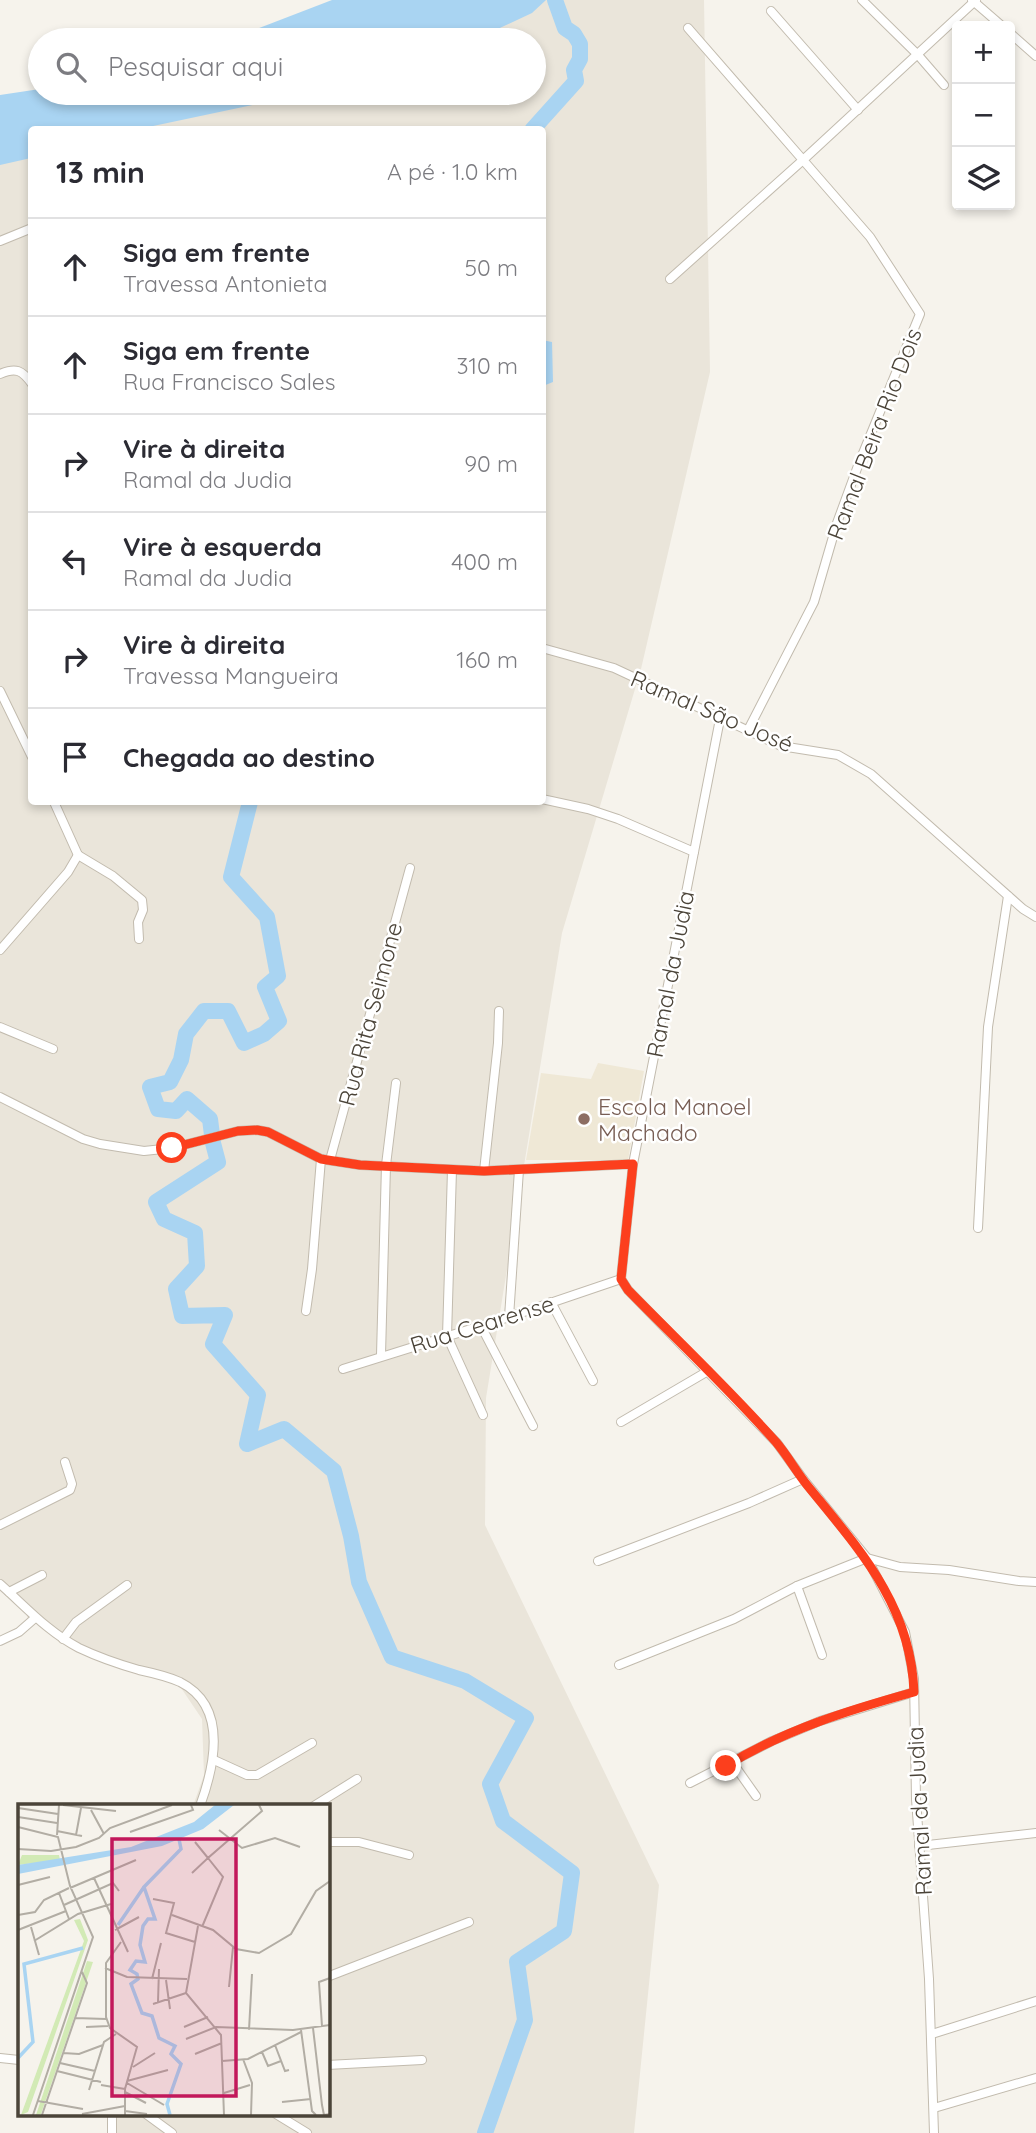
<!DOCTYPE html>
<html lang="pt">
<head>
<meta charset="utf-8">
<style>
  :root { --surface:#fff; --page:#f7f7f7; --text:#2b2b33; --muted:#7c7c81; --line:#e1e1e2 }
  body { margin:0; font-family:Quicksand,sans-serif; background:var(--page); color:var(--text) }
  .controls { position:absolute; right:21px; top:21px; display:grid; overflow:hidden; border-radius:7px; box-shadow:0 4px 10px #0003 }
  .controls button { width:63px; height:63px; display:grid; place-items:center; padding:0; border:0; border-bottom:2px solid var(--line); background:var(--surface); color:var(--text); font:35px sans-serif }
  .stop { position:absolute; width:21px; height:21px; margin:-16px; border:5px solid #fc3f1d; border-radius:50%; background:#fff }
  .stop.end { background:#fc3f1d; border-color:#fff; box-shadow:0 2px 7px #0008 }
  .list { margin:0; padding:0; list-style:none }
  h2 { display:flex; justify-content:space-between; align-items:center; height:91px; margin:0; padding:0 28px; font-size:30px }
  h2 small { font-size:23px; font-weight:400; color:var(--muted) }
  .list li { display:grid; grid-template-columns:46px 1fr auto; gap:21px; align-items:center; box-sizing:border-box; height:98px; padding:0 28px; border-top:2px solid var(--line) }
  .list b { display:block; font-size:26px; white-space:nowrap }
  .list p { margin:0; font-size:23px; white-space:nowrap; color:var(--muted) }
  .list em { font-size:23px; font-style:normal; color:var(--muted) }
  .icon { flex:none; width:38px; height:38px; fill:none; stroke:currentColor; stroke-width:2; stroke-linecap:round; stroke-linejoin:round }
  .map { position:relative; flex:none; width:1036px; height:2133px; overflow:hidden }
  .search { position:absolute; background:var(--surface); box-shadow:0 4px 10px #0003; left:28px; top:28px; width:518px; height:77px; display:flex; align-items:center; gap:18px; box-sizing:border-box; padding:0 24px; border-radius:38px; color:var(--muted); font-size:26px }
  .panel { position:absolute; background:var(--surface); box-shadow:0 4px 10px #0003; left:28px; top:126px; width:518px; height:679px; border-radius:7px }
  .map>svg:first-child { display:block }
  .residential { fill:#eae5da; fill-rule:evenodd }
  .education { fill:#efe8d6 }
  .water { fill:#a9d4f2 }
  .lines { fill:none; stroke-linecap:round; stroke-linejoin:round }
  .river { stroke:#a9d4f2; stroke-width:16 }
  .minor-casing { stroke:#c2bbae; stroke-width:10 }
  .minor { stroke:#fff; stroke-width:8 }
  .route { stroke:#fc3f1d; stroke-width:9 }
  .education-dot { fill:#8d6e63; stroke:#fff; stroke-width:2.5 }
  .labels { text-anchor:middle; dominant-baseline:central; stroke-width:5; stroke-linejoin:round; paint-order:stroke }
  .street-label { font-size:23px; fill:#4b4439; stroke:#fff }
  .education-label { font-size:23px; fill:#785e54; stroke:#fff; text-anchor:start }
  .inset-river { fill:none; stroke:#a9d4f2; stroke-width:3.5 }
  .inset-road { fill:none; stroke:#b2ada4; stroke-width:2 }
  .view { fill:#c2185b; fill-opacity:0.15; stroke:#c2185b; stroke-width:3.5 }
  .inset-edge { fill:none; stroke:#4b4439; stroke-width:3.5 }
</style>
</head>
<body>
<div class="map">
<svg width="1036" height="2133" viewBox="0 0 1036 2133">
  <rect width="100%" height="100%" fill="#f6f3ec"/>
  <path class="residential" d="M453 0H704L710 372 641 669 562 933 486 1398 485 1525 659 1885 634 2133H115V2114H327V1806H193L204 1775 202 1719 175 1679 98 1654 28 1619 23 1605 0 1584V128L119 93H534V40H305ZM32 130H542V802H32Z"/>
  <polygon class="education" points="598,1063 644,1071 628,1160 526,1160 541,1073 591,1079"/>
  <g class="water">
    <polygon points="332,0 546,0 532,13 474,40 228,40"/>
    <polygon points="40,89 40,93 293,93 262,103 139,129 32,130 31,158 0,165 0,95"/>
    <polygon points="542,340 552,342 553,382 543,386"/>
  </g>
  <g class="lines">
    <g class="river">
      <polyline points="532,130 576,81 574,70 580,59 580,44 574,34 565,28 555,0"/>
      <polyline points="250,802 231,877 267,917 278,976 265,987 279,1021 264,1034 244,1043 228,1011 204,1011 186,1034 181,1060 170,1082 150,1087 158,1109 176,1111 187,1099 210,1119 213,1143 218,1162 156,1202 164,1219 195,1233 197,1266 176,1289 182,1316 225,1315 213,1344 258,1395 247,1444 284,1429 334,1471 351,1536 359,1582 392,1657 465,1681 526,1718 490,1784 503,1821 572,1873 564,1931 517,1962 525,2020 485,2133"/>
    </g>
    <g class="minor-casing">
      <g id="minor">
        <polyline points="862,0 918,55 944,85"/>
        <polyline points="972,0 1002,26"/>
        <polyline points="771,11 858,110"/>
        <polyline points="1010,33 1036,56"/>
        <polyline points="0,241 32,228"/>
        <polyline points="670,279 803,160 688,28"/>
        <path d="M0 374C16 367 22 370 32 384"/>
        <polyline points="542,648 614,668 781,746 838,755 871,774 1023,909 1036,917"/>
        <polyline points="0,691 32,757"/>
        <polyline points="720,719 633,1164 621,1279 628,1290 777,1443 803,1479 867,1558 905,1632 914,1679 916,1799 929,1979 934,2133"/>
        <polyline points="748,730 814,602 837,523 859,463 920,314 870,237 803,160 976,0"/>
        <polyline points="542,799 588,809 618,819 694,852"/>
        <polyline points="54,802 78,855"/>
        <polyline points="78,855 113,876 142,900 143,910 138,922 139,939"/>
        <polyline points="0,950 68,872 78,855"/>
        <polyline points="0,1027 53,1049"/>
        <polyline points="0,1097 83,1139 100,1144 144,1151 172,1148 238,1131 257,1130 268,1132 321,1159 360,1165 484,1171 633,1164"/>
        <polyline points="330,1160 410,868"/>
        <polyline points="452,1170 447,1336 483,1415"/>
        <polyline points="484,1171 498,1043 499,1011"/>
        <polyline points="978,1228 988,1027 1008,896"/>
        <polyline points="551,1302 593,1381"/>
        <polyline points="306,1311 312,1269 321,1159"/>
        <polyline points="509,1317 519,1170"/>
        <polyline points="481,1326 533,1426"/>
        <polyline points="381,1355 386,1165 396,1083"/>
        <polyline points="343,1369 509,1317 621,1279"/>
        <polyline points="621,1422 708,1371"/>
        <polyline points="0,1525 70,1490 72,1484 65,1462"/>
        <polyline points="598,1561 749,1503 803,1479"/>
        <path d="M0 1584C26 1607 48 1632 79 1648 98 1657 118 1664 139 1670 153 1673 167 1676 180 1682 228 1706 215 1765 200 1806"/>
        <polyline points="797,1586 822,1655"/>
        <polyline points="9,1592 42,1575"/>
        <polyline points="63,1639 76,1622 127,1585"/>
        <polyline points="0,1641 19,1632 35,1618"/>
        <polyline points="619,1665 734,1619 797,1586 867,1558 900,1567 949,1570 1019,1581 1036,1582"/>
        <polyline points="214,1760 247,1775 257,1775 312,1743"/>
        <polyline points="732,1762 756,1796"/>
        <polyline points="690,1783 772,1741 820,1721 914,1692"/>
        <polyline points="314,1806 357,1779"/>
        <polyline points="327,1842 359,1842 409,1855"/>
        <polyline points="919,1846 1036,1833"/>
        <polyline points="327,1977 469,1922"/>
        <polyline points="932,2034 1036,2001"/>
        <polyline points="0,2058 19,2060"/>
        <polyline points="327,2065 422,2060"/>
        <polyline points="934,2108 1036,2078"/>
        <polyline points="146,2114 172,2133"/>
        <polyline points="276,2114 307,2133"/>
        <polyline points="112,2133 112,2114"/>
      </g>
    </g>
    <use href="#minor" class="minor"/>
  </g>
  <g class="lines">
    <path class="route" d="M172 1148 238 1131 257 1130 268 1132 321 1159 360 1165 484 1171 633 1164 621 1279 628 1290C677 1340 729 1389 776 1442 787 1455 796 1471 807 1485 859 1549 911 1605 914 1692 849 1710 784 1730 726 1766"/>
  </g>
  <circle class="education-dot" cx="584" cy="1119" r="7"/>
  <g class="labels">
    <g class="street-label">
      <text transform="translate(874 434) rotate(-69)">Ramal Beira Rio Dois</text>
      <text transform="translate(712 711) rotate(23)">Ramal São José</text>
      <text transform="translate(670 974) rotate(-79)">Ramal da Judia</text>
      <text transform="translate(370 1014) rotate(-75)">Rua Rita Seimone</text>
      <text transform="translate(482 1324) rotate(-17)">Rua Cearense</text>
      <text transform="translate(919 1811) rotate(-93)">Ramal da Judia</text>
    </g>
    <g class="education-label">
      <text x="598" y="1106">Escola Manoel<tspan x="598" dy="26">Machado</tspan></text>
    </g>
  </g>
  <g transform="translate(18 1804)">
    <rect width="312" height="312" fill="#f6f3ec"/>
    <path d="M4 51H41L42 56 0 61ZM62 115 70 136 10 308 3 311 66 137 56 116ZM69 157 75 158 60 202 23 310 18 311Z" fill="#d2eab5"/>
    <path d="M197 1H216L185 25 144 42 0 70V61L113 43 176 18Z" fill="#a9d4f2"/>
    <path class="inset-river" d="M100 121 126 83M0 254 15 238 6 160 65 144M152 311 149 300 163 260 153 250 157 242 141 234 134 212 124 209 113 180 120 175 119 170 112 166 118 157 127 158 122 141 125 122 130 115H137L126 83 163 45 161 35"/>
    <path class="inset-road" d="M45 1 98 7M0 4 40 10M73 6 86 30M0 13 39 19M0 23 40 33 52 82 75 133 15 311M201 26 224 44 257 34 282 43M39 27 64 32M112 28 175 6 173 1M39 31 41 1M58 31 63 4M0 45 33 47 58 43 81 34 92 24 154 1M174 69 190 54 177 38M76 74 110 148M0 81 32 73M52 84 118 56M41 89 51 115M135 95 156 99 148 129 177 138M46 101 95 79 101 87M0 111 17 108 26 96 51 84M154 111 195 126 218 145 241 149 273 130 298 87 312 77M180 122 168 189 203 231 206 311M13 123 21 151M184 123 205 73 190 54 244 7 241 1M0 126 48 107M97 126 121 113M16 137 60 110 93 100M103 138 88 159V213L92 224 119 243 107 285V311M87 164 109 173 169 175M134 175 143 139M148 176 152 205M211 183 215 143M140 198 141 165M135 200 168 189M57 214 88 215M304 222 301 178 312 174M68 223 90 222M166 223 190 213M295 224 304 301 306 311 312 310M231 226 234 170M283 226 294 307 298 311M168 235 198 223 275 226 312 221M257 241 267 267 271 266M244 248 250 262 263 257M45 249 61 250 85 241M177 250 204 239M225 255 234 279 233 311M204 257 230 255 283 228M42 259 77 267M115 263 137 249M39 267 83 278M109 277 150 266M109 279 146 301M83 281 107 285M71 286 86 238 98 230M107 288 128 299M206 289 232 281M20 297 65 305M264 298 293 295M107 307 129 310M64 310 107 302M24 311 69 179 64 168"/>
    <path class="view" d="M94 35H218V292H94Z"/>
    <rect width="312" height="312" class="inset-edge"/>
  </g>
</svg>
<div class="controls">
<button>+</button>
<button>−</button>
<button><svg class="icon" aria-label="layers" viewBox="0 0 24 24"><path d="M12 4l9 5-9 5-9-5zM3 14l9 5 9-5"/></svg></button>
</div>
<div class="stop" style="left:172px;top:1148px"></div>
<div class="stop end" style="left:726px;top:1766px"></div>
<div class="search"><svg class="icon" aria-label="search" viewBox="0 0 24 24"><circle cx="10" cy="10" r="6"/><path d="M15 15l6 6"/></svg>Pesquisar aqui</div>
<section class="panel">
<h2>13 min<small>A pé · 1.0 km</small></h2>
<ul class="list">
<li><svg class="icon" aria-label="ahead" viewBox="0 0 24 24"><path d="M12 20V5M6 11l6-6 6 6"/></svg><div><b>Siga em frente</b><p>Travessa Antonieta</p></div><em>50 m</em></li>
<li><svg class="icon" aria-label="ahead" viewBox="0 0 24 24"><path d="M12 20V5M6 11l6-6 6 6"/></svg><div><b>Siga em frente</b><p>Rua Francisco Sales</p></div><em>310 m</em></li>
<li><svg class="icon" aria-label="right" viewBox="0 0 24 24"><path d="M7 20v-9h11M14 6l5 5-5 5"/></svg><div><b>Vire à direita</b><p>Ramal da Judia</p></div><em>90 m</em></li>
<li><svg class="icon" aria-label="left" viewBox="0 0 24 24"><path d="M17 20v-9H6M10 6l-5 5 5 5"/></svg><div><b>Vire à esquerda</b><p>Ramal da Judia</p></div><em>400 m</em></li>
<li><svg class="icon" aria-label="right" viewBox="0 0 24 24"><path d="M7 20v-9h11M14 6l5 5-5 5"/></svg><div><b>Vire à direita</b><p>Travessa Mangueira</p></div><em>160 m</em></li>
<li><svg class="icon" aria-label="arrive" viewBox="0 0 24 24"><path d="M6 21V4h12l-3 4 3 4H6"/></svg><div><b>Chegada ao destino</b></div></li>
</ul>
</section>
</div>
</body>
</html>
